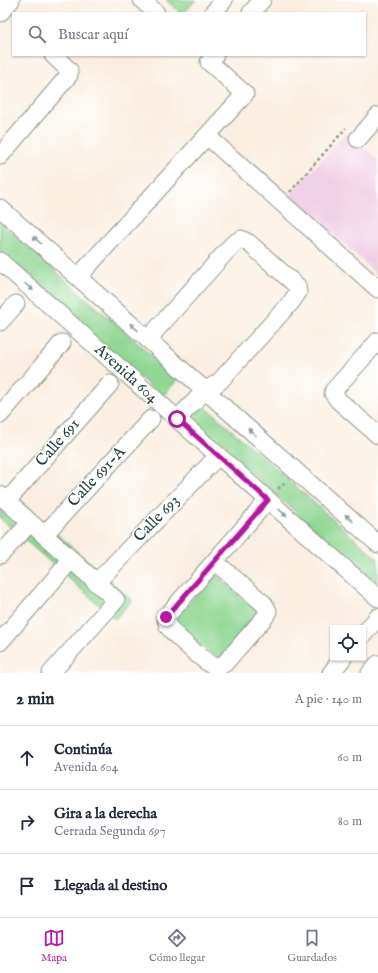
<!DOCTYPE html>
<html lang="es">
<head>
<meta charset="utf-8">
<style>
  :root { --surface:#fff; --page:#f2f2f3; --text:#1f2937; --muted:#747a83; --line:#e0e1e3; --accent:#b5179e }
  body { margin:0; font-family:"IM FELL English",serif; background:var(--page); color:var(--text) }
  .controls { position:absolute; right:12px; bottom:12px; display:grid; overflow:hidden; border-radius:0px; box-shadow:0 1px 3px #0004 }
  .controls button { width:36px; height:36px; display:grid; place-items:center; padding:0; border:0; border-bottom:1px solid var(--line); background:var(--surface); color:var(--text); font:20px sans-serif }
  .stop { position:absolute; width:12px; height:12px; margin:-9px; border:3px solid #b5179e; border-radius:50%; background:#fff }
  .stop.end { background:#b5179e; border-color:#fff; box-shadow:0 1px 4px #0008 }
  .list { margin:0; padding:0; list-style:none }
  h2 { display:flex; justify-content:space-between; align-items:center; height:52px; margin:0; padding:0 16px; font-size:17px }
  h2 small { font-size:13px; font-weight:400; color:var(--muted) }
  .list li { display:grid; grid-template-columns:26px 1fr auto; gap:12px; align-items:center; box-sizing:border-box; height:64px; padding:0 16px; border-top:1px solid var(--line) }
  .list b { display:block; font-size:15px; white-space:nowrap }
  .list p { margin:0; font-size:13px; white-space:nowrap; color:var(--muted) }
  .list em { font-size:13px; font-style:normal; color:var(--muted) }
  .icon { flex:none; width:22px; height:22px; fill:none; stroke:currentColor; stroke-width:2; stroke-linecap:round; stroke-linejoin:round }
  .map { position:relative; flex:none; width:378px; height:673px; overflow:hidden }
  .search { position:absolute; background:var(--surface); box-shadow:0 1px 3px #0004; left:12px; right:12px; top:12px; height:44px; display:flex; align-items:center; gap:10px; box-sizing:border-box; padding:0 14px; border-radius:0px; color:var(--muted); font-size:15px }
  .sheet { height:244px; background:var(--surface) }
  nav { display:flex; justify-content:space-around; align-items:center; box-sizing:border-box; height:56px; border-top:1px solid var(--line); background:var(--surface); font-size:11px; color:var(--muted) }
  nav a { display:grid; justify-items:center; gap:2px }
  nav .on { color:var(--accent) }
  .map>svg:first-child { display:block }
  .built { fill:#f0d0e5 }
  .green { fill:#8fd792; stroke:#578a63 }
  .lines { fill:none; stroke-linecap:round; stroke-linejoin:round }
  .minor-casing { stroke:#8c968a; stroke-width:19 }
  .path { stroke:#8c968a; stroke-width:2.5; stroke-dasharray:3 3; stroke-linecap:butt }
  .minor { stroke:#fff; stroke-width:17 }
  .oneway { fill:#8f9e9a }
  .route { stroke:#b5179e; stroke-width:5 }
  .labels { text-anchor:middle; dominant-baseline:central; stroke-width:3; stroke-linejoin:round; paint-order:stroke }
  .street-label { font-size:16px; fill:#1f3d34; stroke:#fff }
</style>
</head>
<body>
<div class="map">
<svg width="378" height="673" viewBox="0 0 378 673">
  <rect width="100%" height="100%" fill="#fff"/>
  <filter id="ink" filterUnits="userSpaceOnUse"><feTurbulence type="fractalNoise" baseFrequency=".025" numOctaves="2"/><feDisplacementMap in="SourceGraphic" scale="8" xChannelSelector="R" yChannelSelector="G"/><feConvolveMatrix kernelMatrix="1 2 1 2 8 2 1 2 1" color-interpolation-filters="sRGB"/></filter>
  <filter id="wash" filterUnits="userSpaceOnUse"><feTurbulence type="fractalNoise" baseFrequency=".012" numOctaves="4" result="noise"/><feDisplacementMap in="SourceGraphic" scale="16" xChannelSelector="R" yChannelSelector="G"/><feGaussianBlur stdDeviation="0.9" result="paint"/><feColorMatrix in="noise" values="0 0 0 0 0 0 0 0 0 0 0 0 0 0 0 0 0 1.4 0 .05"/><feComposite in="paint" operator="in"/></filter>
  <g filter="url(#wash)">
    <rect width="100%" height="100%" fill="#faeee1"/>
    <polygon class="built" points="347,132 378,160 378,275 290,195"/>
    <g class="green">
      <polygon points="166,0 196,0 184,13 181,13"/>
      <polygon points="0,222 178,379 162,397 0,253"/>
      <polygon points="201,403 378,559 378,581 376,583 188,417"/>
      <polygon points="0,484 132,600 115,619 0,518"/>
      <polygon points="215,574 260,614 219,661 173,621"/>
    </g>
  </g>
  <g filter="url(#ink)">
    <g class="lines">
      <g class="minor-casing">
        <g id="minor">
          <polyline points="142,0 156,13"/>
          <polyline points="0,13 11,0"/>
          <polyline points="213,13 224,0"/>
          <polyline points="251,13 262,0"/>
          <polyline points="207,136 378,289"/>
          <polyline points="358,139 378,116"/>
          <polyline points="0,156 69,75 69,70 53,55"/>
          <polyline points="0,208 378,544"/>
          <polyline points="0,261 378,598"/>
          <polyline points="78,277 245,94 209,62 215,55"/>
          <polyline points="0,322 16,304"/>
          <polyline points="148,339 233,244 241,239 249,243 297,286 298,292 292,301 219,382 205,391 177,419"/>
          <polyline points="378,341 334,390 333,393 338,400 378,435"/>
          <polyline points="0,415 62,343"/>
          <polyline points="0,495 116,600 51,673"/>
          <polyline points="7,501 110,384"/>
          <polyline points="44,535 151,419"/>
          <polyline points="0,555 30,523"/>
          <path d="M215 562 264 604 268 611 265 617 225 663 217 668C209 666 173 634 168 626 167 623 166 620 166 617L268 500"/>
          <polyline points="96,583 218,456"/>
          <polyline points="363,635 378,617"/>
          <polyline points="0,642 71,560"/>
          <polyline points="331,673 343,658"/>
          <polyline points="370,673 378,664"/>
        </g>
      </g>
      <g class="path">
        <polyline points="290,192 346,128"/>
        <polyline points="278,489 286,482"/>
      </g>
      <use href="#minor" class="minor"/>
    </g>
    <defs><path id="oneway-solid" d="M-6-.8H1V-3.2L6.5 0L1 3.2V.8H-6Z"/></defs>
    <g class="oneway">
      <use href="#oneway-solid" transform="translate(37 240) rotate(-138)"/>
      <use href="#oneway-solid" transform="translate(29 287) rotate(42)"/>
      <use href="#oneway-solid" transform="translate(134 327) rotate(-139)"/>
      <use href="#oneway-solid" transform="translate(252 432) rotate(-138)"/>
      <use href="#oneway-solid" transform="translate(283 513) rotate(42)"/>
      <use href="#oneway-solid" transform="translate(349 518) rotate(-138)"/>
    </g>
  </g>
  <g class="lines" filter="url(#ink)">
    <polyline class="route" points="166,617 268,500 177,419"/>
  </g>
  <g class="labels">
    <g class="street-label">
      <text transform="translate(126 374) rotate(42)">Avenida 604</text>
      <text transform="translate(58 443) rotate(-49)">Calle 691</text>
      <text transform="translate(97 477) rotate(-47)">Calle 691-A</text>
      <text transform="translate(157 519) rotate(-46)">Calle 693</text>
    </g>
  </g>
</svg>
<div class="controls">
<button><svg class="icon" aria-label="locate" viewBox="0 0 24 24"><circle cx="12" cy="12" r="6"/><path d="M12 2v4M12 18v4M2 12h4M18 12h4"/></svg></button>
</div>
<div class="stop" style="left:177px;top:419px"></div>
<div class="stop end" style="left:166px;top:617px"></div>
<div class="search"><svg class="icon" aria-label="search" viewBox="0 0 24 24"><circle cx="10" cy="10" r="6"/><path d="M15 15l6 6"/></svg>Buscar aquí</div>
</div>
<section class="sheet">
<h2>2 min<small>A pie · 140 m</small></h2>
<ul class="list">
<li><svg class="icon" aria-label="ahead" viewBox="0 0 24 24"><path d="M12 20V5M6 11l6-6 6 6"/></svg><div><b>Continúa</b><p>Avenida 604</p></div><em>60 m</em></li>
<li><svg class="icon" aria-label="right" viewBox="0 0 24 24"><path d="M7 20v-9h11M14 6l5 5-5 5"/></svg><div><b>Gira a la derecha</b><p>Cerrada Segunda 697</p></div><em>80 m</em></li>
<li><svg class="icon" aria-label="arrive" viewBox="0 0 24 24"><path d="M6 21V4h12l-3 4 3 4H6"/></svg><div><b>Llegada al destino</b></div></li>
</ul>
</section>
<nav>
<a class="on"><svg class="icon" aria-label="map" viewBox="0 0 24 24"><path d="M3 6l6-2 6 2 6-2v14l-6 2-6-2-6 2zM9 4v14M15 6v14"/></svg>Mapa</a>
<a><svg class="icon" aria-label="directions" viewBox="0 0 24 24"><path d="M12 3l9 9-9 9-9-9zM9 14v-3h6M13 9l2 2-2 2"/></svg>Cómo llegar</a>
<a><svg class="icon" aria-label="saved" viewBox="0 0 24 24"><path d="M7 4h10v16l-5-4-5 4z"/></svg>Guardados</a>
</nav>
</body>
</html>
